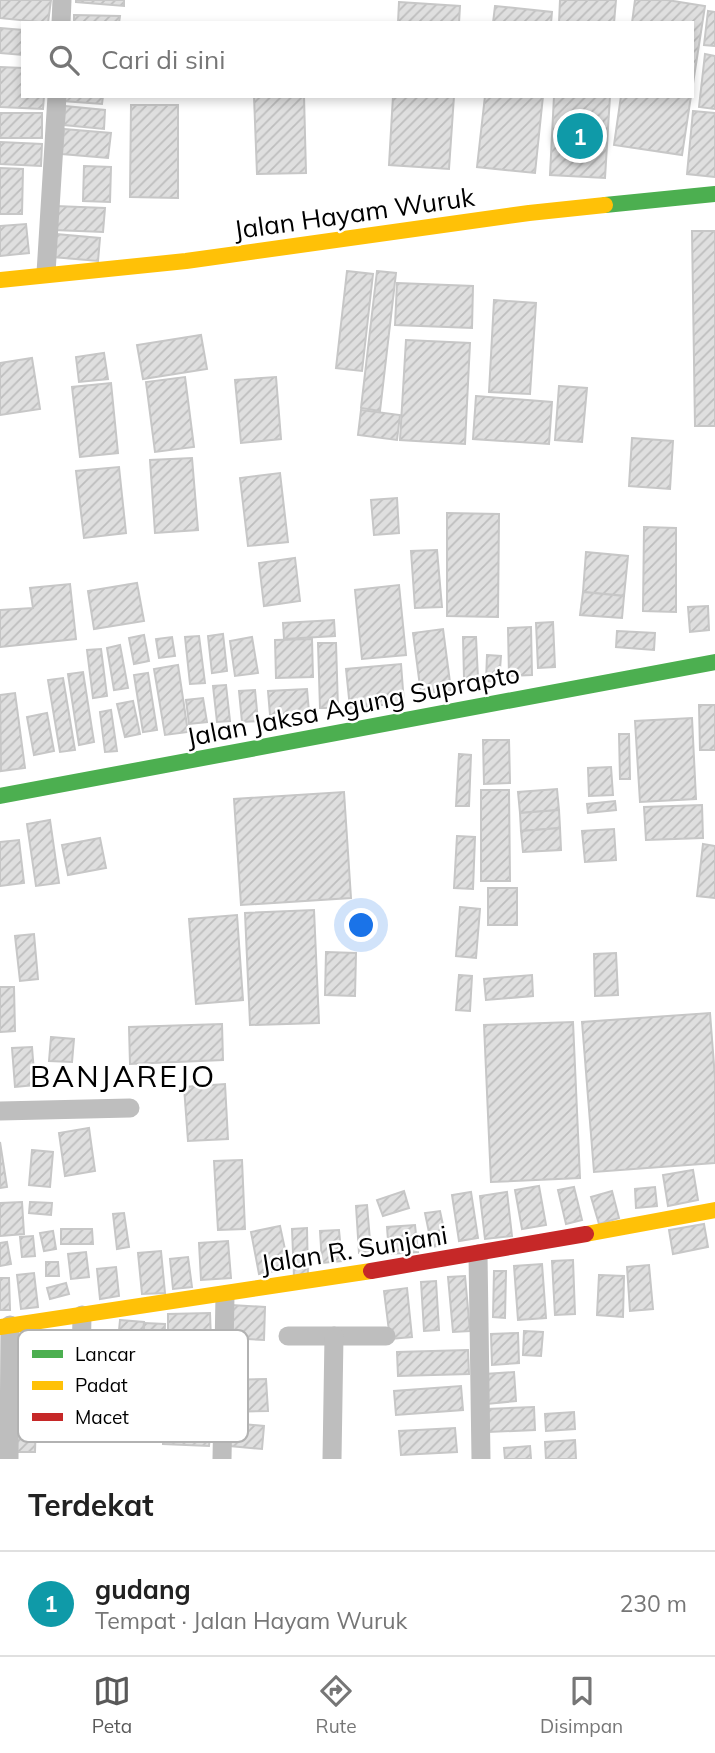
<!DOCTYPE html>
<html lang="id">
<head>
<meta charset="utf-8">
<style>
  :root { --surface:#fff; --page:#f2f2f2; --text:#222; --muted:#767676; --line:#e0e0e0; --accent:#595959 }
  body { margin:0; font-family:Mulish,sans-serif; background:var(--page); color:var(--text) }
  .you { position:absolute; left:362px; top:926px; width:24px; height:24px; margin:-18px; border:5px solid #fff; border-radius:50%; background:#1a73e8; box-shadow:0 0 0 10px #1a73e833 }
  .badge { display:grid; place-items:center; width:46px; height:46px; border-radius:50%; background:var(--accent); color:#fff; font-size:23px; font-weight:700 }
  .pin { position:absolute; translate:-50% -50%; border:4px solid #fff; box-shadow:0 2px 7px #0006 }
  .list { margin:0; padding:0; list-style:none }
  h2 { display:flex; justify-content:space-between; align-items:center; height:91px; margin:0; padding:0 28px; font-size:30px }
  h2 small { font-size:23px; font-weight:400; color:var(--muted) }
  .list li { display:grid; grid-template-columns:46px 1fr auto; gap:21px; align-items:center; box-sizing:border-box; height:105px; padding:0 28px; border-top:2px solid var(--line) }
  .list b { display:block; font-size:26px; white-space:nowrap }
  .list p { margin:0; font-size:23px; white-space:nowrap; color:var(--muted) }
  .list em { font-size:23px; font-style:normal; color:var(--muted) }
  .icon { flex:none; width:38px; height:38px; fill:none; stroke:currentColor; stroke-width:2; stroke-linecap:round; stroke-linejoin:round }
  .map { position:relative; flex:none; width:715px; height:1459px; overflow:hidden }
  .search { position:absolute; background:var(--surface); box-shadow:0 4px 10px #0003; left:21px; right:21px; top:21px; height:77px; display:flex; align-items:center; gap:18px; box-sizing:border-box; padding:0 24px; border-radius:0px; color:var(--muted); font-size:26px }
  .sheet { height:196px; background:var(--surface) }
  nav { display:flex; justify-content:space-around; align-items:center; box-sizing:border-box; height:98px; border-top:2px solid var(--line); background:var(--surface); font-size:19px; color:var(--muted) }
  nav a { display:grid; justify-items:center; gap:4px }
  nav .on { color:var(--accent) }
  .map>svg:first-child { display:block }
  .building { fill:url(#building-hatch); stroke:#c7c7c7; stroke-width:2 }
  .lines { fill:none; stroke-linecap:round; stroke-linejoin:round }
  .street { stroke:#bebebe; stroke-width:19 }
  .fast { stroke:#4caf50; stroke-width:16 }
  .slow { stroke:#ffc107; stroke-width:16 }
  .jam { stroke:#c62828; stroke-width:16 }
  .labels { text-anchor:middle; dominant-baseline:central; stroke-width:5; stroke-linejoin:round; paint-order:stroke }
  .street-label { font-size:26px; fill:#000; stroke:#fff }
  .quarter-label { font-size:30px; letter-spacing:2px; fill:#000; stroke:#fff }
  .key { fill:#fff; stroke:#b2b2b2; stroke-width:2 }
  .key-label { font-size:19px; fill:#000 }
</style>
</head>
<body>
<div class="map">
<svg width="715" height="1459" viewBox="0 0 715 1459">
  <defs>
    <pattern id="building-hatch" width="6" height="6" patternUnits="userSpaceOnUse" patternTransform="scale(1.75)"><rect width="6" height="6" fill="#dfdfdf"/><path d="M-1 1l2-2M0 6l6-6M5 7l2-2" fill="none" stroke="#bebebe"/></pattern>
  </defs>
  <rect width="100%" height="100%" fill="#fff"/>
  <g class="building">
    <polygon points="0,0 51,0 48,23 0,18"/>
    <polygon points="76,0 124,0 124,6 76,2"/>
    <polygon points="560,0 616,0 614,23 559,23"/>
    <polygon points="635,0 667,0 705,6 692,90 692,23 632,23"/>
    <polygon points="399,2 460,6 459,23 398,23"/>
    <polygon points="495,6 552,12 551,23 493,23"/>
    <polygon points="708,11 715,12 715,46 704,45"/>
    <polygon points="74,15 120,16 119,23 74,23"/>
    <polygon points="0,28 23,30 23,55 0,53"/>
    <polygon points="705,54 715,56 715,109 699,107"/>
    <polygon points="0,67 23,68 23,96 44,96 43,109 0,107"/>
    <polygon points="64,96 103,96 102,104 63,101"/>
    <polygon points="254,96 304,96 306,173 257,174"/>
    <polygon points="393,96 454,96 449,169 389,165"/>
    <polygon points="485,96 543,96 535,173 477,167"/>
    <polygon points="554,96 610,96 605,178 550,175"/>
    <polygon points="621,96 691,96 682,155 614,145"/>
    <polygon points="131,105 178,105 178,198 130,197"/>
    <polygon points="65,106 105,110 104,129 64,125"/>
    <polygon points="693,111 715,113 715,177 687,174"/>
    <rect x="0" y="113" width="42" height="25"/>
    <polygon points="64,129 111,133 108,158 62,154"/>
    <polygon points="0,142 42,144 41,166 0,164"/>
    <polygon points="84,166 111,167 110,202 83,201"/>
    <polygon points="0,168 23,169 22,214 0,214"/>
    <polygon points="55,206 105,208 103,232 54,230"/>
    <polygon points="26,224 29,253 0,256 0,226"/>
    <polygon points="692,231 715,231 715,426 695,426"/>
    <polygon points="56,234 100,238 98,261 53,257"/>
    <polygon points="347,271 373,274 362,371 336,368"/>
    <polygon points="377,271 396,273 380,411 361,408"/>
    <polygon points="397,283 473,286 472,328 395,325"/>
    <polygon points="494,300 536,303 530,394 489,392"/>
    <polygon points="201,335 207,369 143,379 137,345"/>
    <polygon points="406,340 470,343 465,444 400,440"/>
    <polygon points="104,353 108,379 79,382 76,357"/>
    <polygon points="32,358 40,409 0,415 0,363"/>
    <polygon points="185,377 194,447 155,452 146,382"/>
    <polygon points="276,377 281,439 241,443 235,380"/>
    <polygon points="111,383 118,453 80,457 72,387"/>
    <polygon points="559,386 587,388 582,442 555,440"/>
    <polygon points="476,396 552,402 549,444 473,439"/>
    <polygon points="361,410 400,415 397,440 358,435"/>
    <polygon points="632,438 673,441 670,489 629,486"/>
    <polygon points="192,458 198,530 155,533 150,460"/>
    <polygon points="119,467 126,533 84,538 76,471"/>
    <polygon points="280,473 288,542 248,546 240,478"/>
    <polygon points="397,498 399,533 374,535 371,500"/>
    <polygon points="447,513 499,514 498,617 447,616"/>
    <polygon points="644,527 676,528 676,612 643,611"/>
    <polygon points="437,550 442,607 415,608 411,551"/>
    <polygon points="586,552 628,556 624,596 583,592"/>
    <polygon points="295,558 300,601 264,606 259,563"/>
    <polygon points="137,583 144,621 94,629 88,591"/>
    <polygon points="70,584 76,639 0,647 0,610 33,608 30,588"/>
    <polygon points="399,585 406,655 362,659 355,590"/>
    <polygon points="583,592 624,596 622,618 580,615"/>
    <polygon points="708,606 709,630 690,632 688,607"/>
    <polygon points="334,620 335,636 284,639 283,623"/>
    <polygon points="553,622 555,667 538,668 536,623"/>
    <polygon points="531,627 532,675 509,676 508,628"/>
    <polygon points="443,629 451,690 421,694 413,633"/>
    <polygon points="617,631 655,633 654,650 616,647"/>
    <polygon points="223,634 227,671 212,673 208,636"/>
    <polygon points="144,635 149,661 134,664 129,638"/>
    <polygon points="199,636 205,683 190,684 185,637"/>
    <polygon points="172,637 175,656 159,658 156,639"/>
    <polygon points="252,637 258,673 235,676 230,641"/>
    <polygon points="463,637 476,637 478,678 464,678"/>
    <polygon points="312,639 313,677 276,678 275,640"/>
    <polygon points="318,643 336,643 338,708 320,708"/>
    <polygon points="120,645 128,688 114,690 107,648"/>
    <polygon points="101,649 107,696 93,698 87,650"/>
    <polygon points="487,655 501,656 499,682 486,681"/>
    <polygon points="401,664 404,703 350,708 346,669"/>
    <polygon points="178,665 188,732 165,735 154,669"/>
    <polygon points="83,672 94,742 79,745 68,674"/>
    <polygon points="148,673 157,730 143,732 134,675"/>
    <polygon points="63,678 75,750 60,752 48,680"/>
    <polygon points="226,685 230,721 217,722 213,686"/>
    <polygon points="307,689 309,712 270,715 268,691"/>
    <polygon points="255,690 258,721 242,722 239,691"/>
    <polygon points="15,693 25,768 1,771 0,695"/>
    <polygon points="203,698 207,722 189,724 186,700"/>
    <polygon points="133,701 140,734 125,737 117,704"/>
    <polygon points="699,705 715,705 715,750 700,750"/>
    <polygon points="111,710 117,751 105,752 100,712"/>
    <polygon points="47,713 54,751 34,755 27,717"/>
    <polygon points="692,718 696,799 640,802 635,721"/>
    <polygon points="619,734 629,734 630,779 620,779"/>
    <polygon points="483,740 509,740 510,783 484,784"/>
    <polygon points="459,754 471,755 469,806 456,806"/>
    <polygon points="611,767 613,795 589,796 588,768"/>
    <polygon points="557,789 559,810 520,813 518,792"/>
    <polygon points="481,790 509,790 510,881 481,881"/>
    <polygon points="344,792 351,898 241,905 234,799"/>
    <polygon points="615,801 616,810 588,813 587,804"/>
    <polygon points="702,805 703,838 646,840 644,807"/>
    <polygon points="559,810 560,828 521,831 520,813"/>
    <polygon points="50,820 59,883 36,886 27,824"/>
    <polygon points="560,828 561,850 523,852 521,831"/>
    <polygon points="614,829 616,860 585,862 582,831"/>
    <polygon points="457,836 475,837 473,889 454,888"/>
    <polygon points="100,838 106,868 68,875 62,845"/>
    <polygon points="19,840 24,883 0,886 0,842"/>
    <polygon points="703,844 715,846 715,898 697,896"/>
    <rect x="488" y="888" width="29" height="37"/>
    <polygon points="460,907 480,909 476,958 456,956"/>
    <polygon points="314,910 319,1023 250,1025 245,913"/>
    <polygon points="237,915 243,1000 196,1004 189,919"/>
    <polygon points="34,934 38,979 20,981 15,936"/>
    <polygon points="326,952 356,953 355,996 325,995"/>
    <polygon points="616,953 618,995 595,996 594,954"/>
    <polygon points="459,975 472,976 470,1011 456,1010"/>
    <polygon points="532,975 533,996 486,1000 484,979"/>
    <polygon points="0,987 14,987 15,1031 0,1032"/>
    <polygon points="710,1013 715,1078 715,1163 594,1172 582,1022"/>
    <polygon points="573,1022 580,1178 491,1182 484,1025"/>
    <polygon points="222,1024 223,1060 130,1064 129,1027"/>
    <polygon points="51,1037 74,1039 72,1062 49,1061"/>
    <polygon points="32,1047 35,1085 15,1087 12,1048"/>
    <polygon points="225,1084 228,1139 188,1141 184,1087"/>
    <polygon points="89,1128 95,1171 65,1176 59,1133"/>
    <polygon points="0,1142 7,1187 0,1188"/>
    <polygon points="32,1150 53,1152 50,1187 29,1185"/>
    <polygon points="242,1160 245,1229 218,1230 214,1161"/>
    <polygon points="693,1170 698,1200 668,1206 663,1175"/>
    <polygon points="539,1186 546,1225 522,1229 515,1190"/>
    <polygon points="574,1187 582,1220 566,1224 558,1190"/>
    <polygon points="655,1187 657,1206 636,1208 635,1189"/>
    <polygon points="404,1191 409,1208 383,1216 377,1200"/>
    <polygon points="612,1191 619,1218 599,1224 591,1197"/>
    <polygon points="471,1192 478,1238 459,1241 452,1195"/>
    <polygon points="507,1192 512,1236 485,1239 480,1196"/>
    <polygon points="22,1202 24,1234 0,1236 0,1203"/>
    <polygon points="30,1202 52,1203 51,1215 29,1213"/>
    <polygon points="367,1205 371,1252 359,1253 356,1206"/>
    <polygon points="440,1211 447,1244 432,1247 425,1213"/>
    <polygon points="124,1213 129,1247 117,1249 113,1214"/>
    <polygon points="704,1224 708,1247 673,1254 669,1230"/>
    <polygon points="415,1225 418,1252 389,1254 387,1227"/>
    <polygon points="280,1226 289,1268 259,1274 251,1232"/>
    <polygon points="307,1228 308,1276 294,1277 292,1229"/>
    <polygon points="61,1229 92,1229 93,1244 61,1244"/>
    <polygon points="339,1230 342,1261 322,1263 320,1231"/>
    <polygon points="53,1231 56,1249 44,1251 40,1233"/>
    <polygon points="33,1236 35,1256 22,1257 20,1237"/>
    <polygon points="228,1241 231,1278 201,1280 199,1243"/>
    <polygon points="7,1242 11,1264 0,1266 0,1243"/>
    <polygon points="161,1251 165,1293 142,1294 138,1253"/>
    <polygon points="86,1252 89,1277 71,1279 68,1254"/>
    <polygon points="188,1257 192,1287 173,1289 170,1259"/>
    <polygon points="573,1260 575,1314 555,1315 552,1261"/>
    <polygon points="46,1262 58,1262 59,1276 46,1276"/>
    <polygon points="542,1264 546,1318 518,1320 514,1266"/>
    <polygon points="649,1265 653,1309 630,1311 627,1267"/>
    <polygon points="116,1267 119,1296 100,1299 97,1269"/>
    <polygon points="494,1271 506,1271 505,1318 493,1317"/>
    <polygon points="34,1273 38,1307 21,1309 17,1275"/>
    <polygon points="599,1275 624,1276 623,1317 597,1315"/>
    <polygon points="465,1276 470,1331 453,1332 448,1277"/>
    <polygon points="0,1278 9,1278 10,1310 0,1310"/>
    <polygon points="436,1281 439,1330 424,1331 421,1282"/>
    <polygon points="66,1283 69,1294 50,1299 47,1288"/>
    <polygon points="407,1288 412,1337 390,1339 384,1291"/>
    <polygon points="231,1305 265,1307 264,1340 230,1338"/>
    <polygon points="210,1313 211,1340 168,1340 168,1314"/>
    <polygon points="120,1320 144,1322 142,1343 118,1341"/>
    <polygon points="144,1323 165,1324 163,1380 143,1380"/>
    <polygon points="524,1331 543,1332 541,1356 523,1355"/>
    <polygon points="518,1333 519,1363 492,1365 491,1334"/>
    <polygon points="468,1350 469,1374 398,1376 397,1352"/>
    <polygon points="514,1372 516,1401 487,1404 485,1374"/>
    <polygon points="266,1379 268,1411 229,1412 227,1380"/>
    <polygon points="461,1386 463,1410 396,1415 394,1391"/>
    <polygon points="534,1407 535,1430 488,1432 487,1409"/>
    <polygon points="574,1412 575,1429 546,1431 545,1414"/>
    <polygon points="16,1416 36,1417 35,1452 15,1452"/>
    <polygon points="164,1422 211,1424 209,1446 163,1444"/>
    <polygon points="232,1423 264,1426 262,1449 230,1446"/>
    <polygon points="455,1428 457,1452 401,1455 399,1431"/>
    <polygon points="575,1440 576,1459 546,1459 545,1442"/>
    <polygon points="530,1446 531,1459 505,1459 504,1448"/>
  </g>
  <g class="lines">
    <g class="street">
      <polyline points="61,23 62,0"/>
      <polyline points="46,273 57,96"/>
      <polyline points="0,1111 130,1108"/>
      <polyline points="478,1254 481,1459"/>
      <polyline points="288,1336 386,1336"/>
      <polyline points="80,1420 82,1315"/>
      <polyline points="9,1459 10,1325"/>
      <polyline points="222,1459 225,1295"/>
      <polyline points="332,1459 334,1336"/>
    </g>
    <g class="fast">
      <polyline points="605,205 715,194"/>
      <polyline points="0,796 715,662"/>
    </g>
    <g class="slow">
      <polyline points="0,280 186,261 529,213 605,205"/>
      <polyline points="586,1234 715,1210"/>
      <polyline points="0,1327 371,1271"/>
    </g>
    <polyline class="jam" points="371,1271 586,1234"/>
  </g>
  <g class="labels">
    <g class="street-label">
      <text transform="translate(354 213) rotate(-8)">Jalan Hayam Wuruk</text>
      <text transform="translate(353 705) rotate(-11)">Jalan Jaksa Agung Suprapto</text>
      <text transform="translate(354 1249) rotate(-9)">Jalan R. Sunjani</text>
    </g>
    <g class="quarter-label">
      <text x="123" y="1076">BANJAREJO</text>
    </g>
  </g>
  <rect x="18" y="1330" width="230" height="112" rx="10" class="key"/>
  <rect x="32" y="1350" width="31" height="8" fill="#4caf50"/>
  <rect x="32" y="1381" width="31" height="9" fill="#ffc107"/>
  <rect x="32" y="1413" width="31" height="8" fill="#c62828"/>
  <g class="key-label">
    <text x="75" y="1361">Lancar</text>
    <text x="75" y="1392">Padat</text>
    <text x="75" y="1424">Macet</text>
  </g>
</svg>
<div class="you"></div>
<div class="pin badge" style="left:580px;top:136px;background:#0f9aa8">1</div>
<div class="search"><svg class="icon" aria-label="search" viewBox="0 0 24 24"><circle cx="10" cy="10" r="6"/><path d="M15 15l6 6"/></svg>Cari di sini</div>
</div>
<section class="sheet">
<h2>Terdekat<small></small></h2>
<ul class="list">
<li><span class="badge" style="background:#0f9aa8">1</span><div><b>gudang</b><p>Tempat · Jalan Hayam Wuruk</p></div><em>230 m</em></li>
</ul>
</section>
<nav>
<a class="on"><svg class="icon" aria-label="map" viewBox="0 0 24 24"><path d="M3 6l6-2 6 2 6-2v14l-6 2-6-2-6 2zM9 4v14M15 6v14"/></svg>Peta</a>
<a><svg class="icon" aria-label="directions" viewBox="0 0 24 24"><path d="M12 3l9 9-9 9-9-9zM9 14v-3h6M13 9l2 2-2 2"/></svg>Rute</a>
<a><svg class="icon" aria-label="saved" viewBox="0 0 24 24"><path d="M7 4h10v16l-5-4-5 4z"/></svg>Disimpan</a>
</nav>
</body>
</html>
